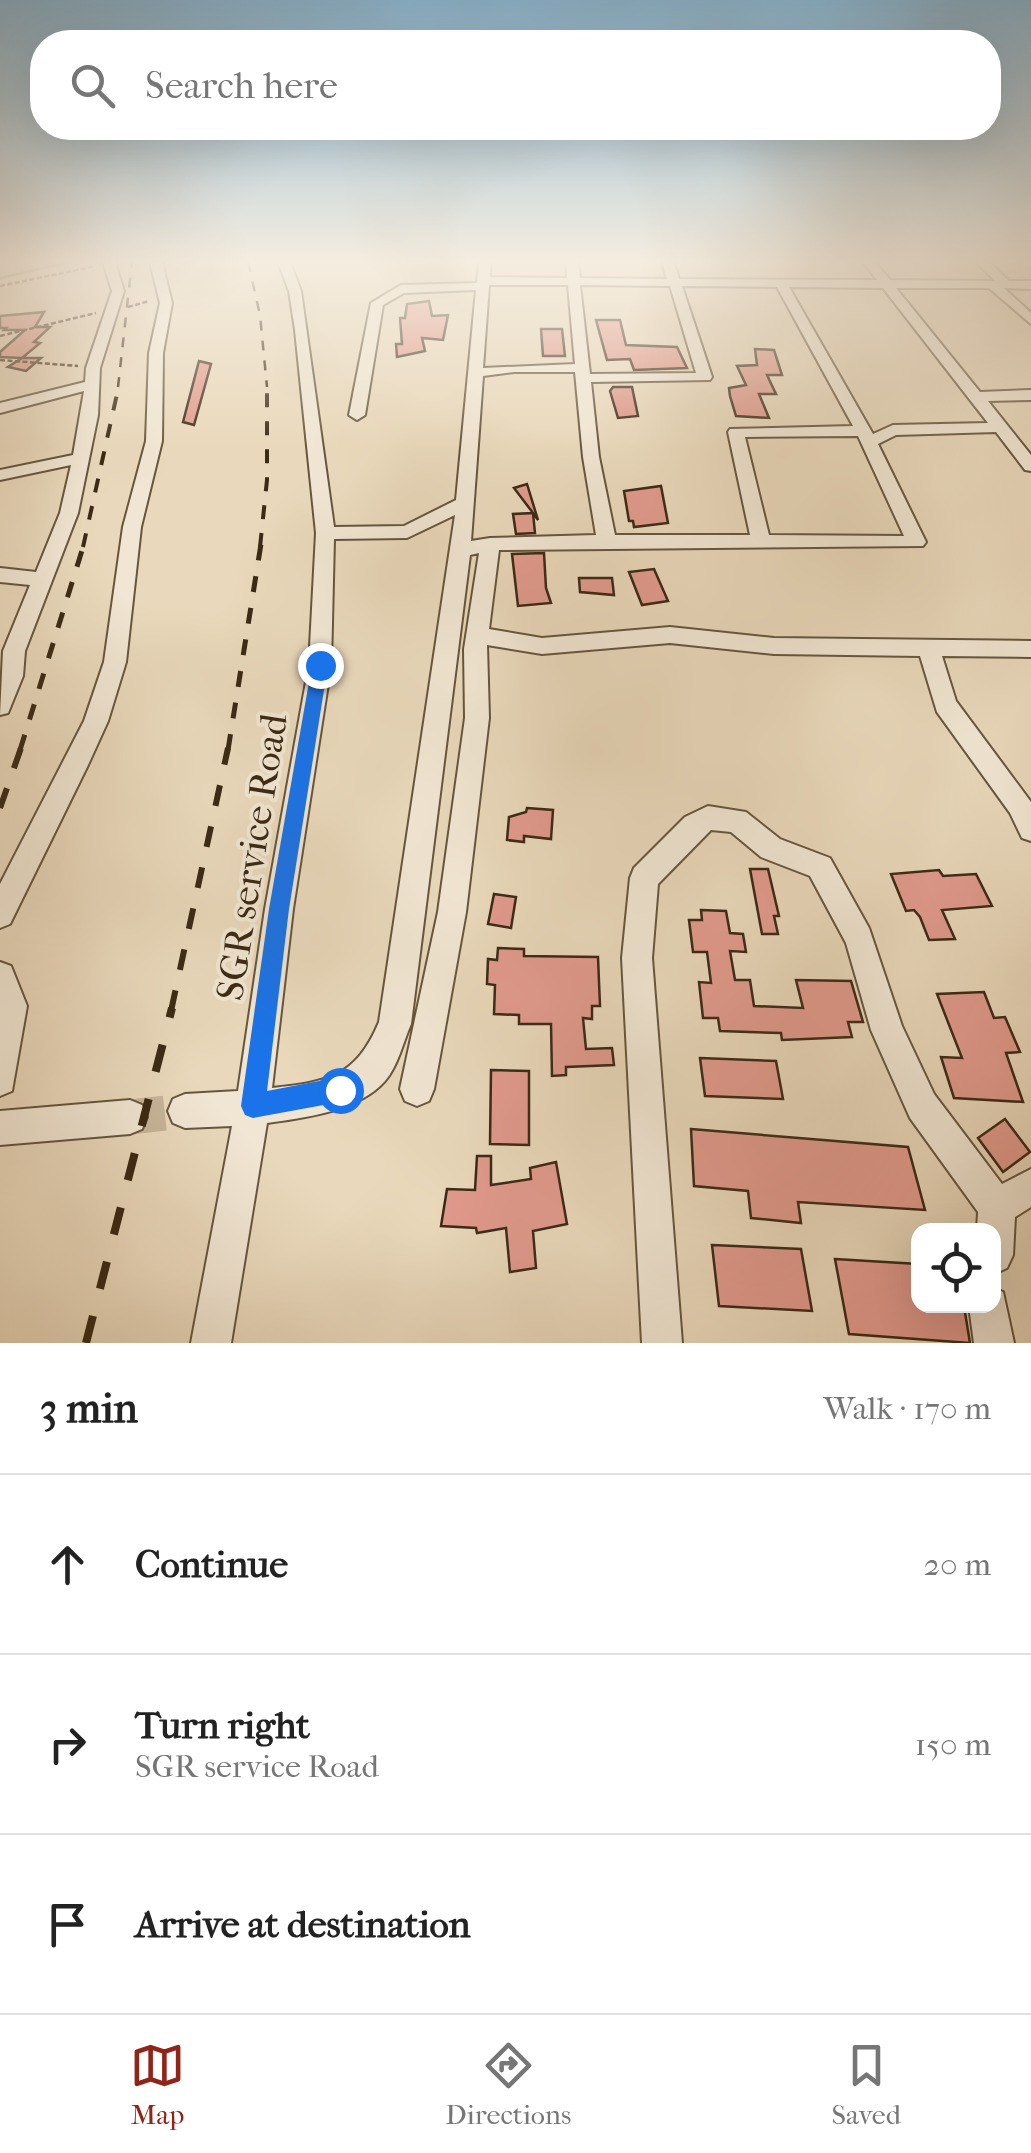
<!DOCTYPE html>
<html lang="en">
<head>
<meta charset="utf-8">
<style>
  :root { --surface:#fff; --page:#f2f2f2; --text:#222; --muted:#767676; --line:#e0e0e0; --accent:#8f2418 }
  body { margin:0; font-family:"IM FELL French Canon",serif; background:var(--page); color:var(--text) }
  .controls { position:absolute; right:30px; bottom:30px; display:grid; overflow:hidden; border-radius:20px; box-shadow:0 10px 40px #0002 }
  .controls button { width:90px; height:90px; display:grid; place-items:center; padding:0; border:0; border-bottom:2px solid var(--line); background:var(--surface); color:var(--text); font:50px sans-serif }
  .stop { position:absolute; width:30px; height:30px; margin:-22px; border:8px solid #1a73e8; border-radius:50%; background:#fff }
  .stop.end { background:#1a73e8; border-color:#fff; box-shadow:0 2px 10px #0008 }
  .list { margin:0; padding:0; list-style:none }
  h2 { display:flex; justify-content:space-between; align-items:center; height:130px; margin:0; padding:0 40px; font-size:42px }
  h2 small { font-size:32px; font-weight:400; color:var(--muted) }
  .list li { display:grid; grid-template-columns:65px 1fr auto; gap:30px; align-items:center; box-sizing:border-box; height:180px; padding:0 40px; border-top:2px solid var(--line) }
  .list b { display:block; font-size:38px; white-space:nowrap }
  .list p { margin:0; font-size:32px; white-space:nowrap; color:var(--muted) }
  .list em { font-size:32px; font-style:normal; color:var(--muted) }
  .icon { flex:none; width:55px; height:55px; fill:none; stroke:currentColor; stroke-width:2; stroke-linecap:round; stroke-linejoin:round }
  .map { position:relative; flex:none; width:1031px; height:1343px; overflow:hidden }
  .search { position:absolute; background:var(--surface); box-shadow:0 10px 40px #0002; left:30px; right:30px; top:30px; height:110px; display:flex; align-items:center; gap:25px; box-sizing:border-box; padding:0 35px; border-radius:40px; color:var(--muted); font-size:38px }
  .sheet { height:670px; background:var(--surface) }
  nav { display:flex; justify-content:space-around; align-items:center; box-sizing:border-box; height:140px; border-top:2px solid var(--line); background:var(--surface); font-size:28px; color:var(--muted) }
  nav a { display:grid; justify-items:center; gap:5px }
  nav .on { color:var(--accent) }
  .map>svg:first-child { display:block }
  .lines { fill:none; stroke-linecap:round; stroke-linejoin:round }
  .stream { stroke:#738075; stroke-width:2.5 }
  .building { fill:#e19a8d; stroke:#3b2a14; stroke-width:2.5 }
  .minor-tunnel { stroke:#c6b59a; stroke-width:35; stroke-dasharray:35 18; stroke-linecap:butt }
  .minor-casing { stroke:#66563e; stroke-width:4 }
  .path { stroke:#3b2a14; stroke-width:2.5; stroke-dasharray:5 2.5; stroke-linecap:butt }
  .minor { fill:#f1e6d3; fill-rule:evenodd }
  .rail-far4 { stroke:#3b2a14; stroke-width:2.5; stroke-dasharray:10 10; stroke-linecap:butt }
  .rail-far3 { stroke:#3b2a14; stroke-width:4; stroke-dasharray:14 14; stroke-linecap:butt }
  .rail-far2 { stroke:#3b2a14; stroke-width:5; stroke-dasharray:16 16; stroke-linecap:butt }
  .rail-far1 { stroke:#3b2a14; stroke-width:6; stroke-dasharray:21 21; stroke-linecap:butt }
  .rail { stroke:#3b2a14; stroke-width:8; stroke-dasharray:28 28; stroke-linecap:butt }
  .route { fill:#1a73e8 }
  .labels { text-anchor:middle; dominant-baseline:central; stroke-width:8; stroke-linejoin:round; paint-order:stroke }
  .street-label { font-size:38px; fill:#3b2a14; stroke:#f1e6d3 }
</style>
</head>
<body>
<div class="map">
<svg width="1031" height="1343" viewBox="0 0 1031 1343">
  <rect width="100%" height="100%" fill="#e9d8bb"/>
  <filter id="stains"><feTurbulence type="fractalNoise" baseFrequency=".002" numOctaves="4"/><feColorMatrix values="0 0 0 0 .2 0 0 0 0 .09 0 0 0 0 .02 0 0 0 .5 -.17"/></filter>
  <radialGradient id="worn" r=".72"><stop offset=".6" stop-color="#630" stop-opacity="0"/><stop offset="1" stop-color="#630" stop-opacity=".3"/></radialGradient>
  <g class="lines">
    <polyline class="stream" points="0,278 69,262"/>
  </g>
  <g class="building">
    <polygon points="429,301 432,316 448,315 443,340 422,338 425,351 397,357 396,344 402,344 400,318 405,318 407,304"/>
    <polygon points="44,312 35,327 50,327 34,342 40,343 22,358 41,358 26,371 8,367 22,358 0,357 0,352 25,330 4,330 6,328 0,328 0,316"/>
    <polygon points="596,320 620,320 626,345 677,347 687,368 634,370 630,359 607,360"/>
    <polygon points="541,329 562,329 565,356 543,356"/>
    <polygon points="755,349 774,350 782,375 767,375 776,394 759,394 769,418 736,416 730,396 729,388 746,385 737,366 757,365"/>
    <polygon points="199,361 211,364 194,425 183,422"/>
    <polygon points="613,387 632,387 638,416 618,418 610,391"/>
    <polygon points="527,484 538,520 533,513 535,533 516,534 513,514 533,513 514,488"/>
    <polygon points="661,486 668,523 634,527 633,521 629,521 624,491"/>
    <polygon points="544,553 546,588 551,603 518,606 512,554"/>
    <polygon points="654,569 668,601 642,605 629,572"/>
    <polygon points="579,578 612,578 614,595 580,592"/>
    <polygon points="527,808 553,810 551,839 524,836 524,842 507,840 509,817 526,812"/>
    <polygon points="750,869 768,869 779,916 774,916 778,934 762,934"/>
    <polygon points="939,870 943,876 976,874 992,906 942,910 955,939 929,940 920,917 914,910 906,911 891,874"/>
    <polygon points="494,894 516,897 511,928 488,924"/>
    <polygon points="701,910 726,911 730,933 743,934 746,952 730,951 735,980 750,980 754,1006 803,1008 796,980 851,981 863,1022 848,1022 852,1037 782,1040 781,1033 720,1031 718,1018 703,1018 699,982 711,983 707,952 693,952 689,920 702,920"/>
    <polygon points="498,948 524,949 524,956 598,957 600,1006 592,1006 592,1019 583,1018 586,1049 612,1048 614,1065 566,1067 566,1075 552,1076 551,1024 519,1024 519,1015 494,1014 495,985 487,984 488,959 497,960"/>
    <polygon points="984,992 994,1018 1005,1017 1020,1052 1006,1053 1023,1102 954,1098 941,1057 962,1058 937,994"/>
    <polygon points="700,1058 776,1061 783,1099 705,1096"/>
    <polygon points="491,1070 529,1071 529,1145 490,1144"/>
    <polygon points="1005,1119 1030,1152 1003,1172 978,1138"/>
    <polygon points="691,1129 908,1147 925,1210 798,1202 801,1223 751,1218 748,1191 694,1186"/>
    <polygon points="477,1156 491,1156 491,1185 531,1179 530,1168 556,1162 567,1224 533,1231 536,1268 510,1272 506,1228 477,1233 476,1228 441,1226 447,1189 475,1190"/>
    <polygon points="712,1245 801,1249 812,1311 719,1306"/>
    <polygon points="835,1259 918,1264 918,1306 964,1306 970,1343 849,1334"/>
  </g>
  <g class="lines">
    <polyline class="minor-tunnel" points="130,1117 185,1111"/>
    <g class="minor-casing">
      <g id="minor">
        <polygon points="103,262 115,262 124,291 100,368 98,415 78,513 25,651 23,676 8,713 0,715 3,651 30,585 0,582 0,568 36,572 60,513 71,465 0,480 0,470 73,455 84,391 0,413 0,403 85,382 86,368 112,291"/>
        <polygon points="150,262 162,262 172,303 163,353 162,441 141,527 126,662 108,721 88,765 10,924 0,928 0,884 84,721 104,662 123,527 146,441 149,353 160,303"/>
        <path d="M278 262H290L301 291 334 527 404 526 456 500 476 290 404 293 383 305 365 415 357 420 349 415 371 303 401 285 477 283 479 262H491L490 277 567 278 566 262H578L580 278 667 279 662 262H674L679 279 877 280 863 262H875L890 280 995 281 976 262H989L1009 281H1031V289L1004 288 1031 313V324L989 288H896L980 392 1031 390V400L988 401 1031 455V471L1025 470 996 432 896 435 878 444 926 542 923 546 499 550 489 629 542 638 670 627 774 638 1031 641V657L942 656 956 701 1031 802V841L1022 838 1010 813 937 712 920 656 774 654 670 643 542 654 487 645 489 718 466 912 434 1089 429 1101 417 1106 405 1101 400 1089 438 912 465 718 464 649 479 553 470 555 411 1024C403 1042 398 1066 385 1081 359 1111 304 1118 267 1123L231 1343H191L232 1126 185 1128 173 1123 168 1111 173 1099 185 1094 238 1091 265 909 309 665 316 533 295 330 289 291ZM489 285H568L575 364 483 368ZM580 285 670 286 696 373 590 374ZM682 286 777 287 853 426 730 429 728 432 750 535H615L599 457 591 382 710 380 712 377ZM789 287 883 288 988 423 893 425 873 434ZM514 372H575L583 457 596 535 490 538 471 541 483 376ZM858 436 904 536 769 535 745 437ZM455 515 379 1022C356 1077 328 1082 272 1088L293 909 331 665 334 539 407 538Z"/>
        <polygon points="708,806 746,812 780,839 830,858 869,928 902,1026 934,1094 1002,1184 1031,1169 1031,1207 1015,1217 1013,1255 1007,1268 994,1274 994,1230 977,1230 978,1212 910,1118 871,1030 846,943 810,876 761,857 731,832 711,830 658,884 652,958 682,1343 642,1343 622,958 630,878 634,868 685,817"/>
        <polygon points="0,962 11,966 27,1006 12,1091 0,1096"/>
        <polygon points="130,1100 142,1105 147,1117 142,1129 130,1134 0,1145 0,1111"/>
        <polygon points="994,1288 1003,1292 1014,1343 974,1343 969,1306 994,1306"/>
      </g>
    </g>
    <g class="path">
      <polyline points="0,286 96,266"/>
      <polyline points="128,307 149,301"/>
      <polyline points="0,336 96,313"/>
      <polyline points="0,360 78,366"/>
    </g>
    <use href="#minor" class="minor"/>
    <g class="rail-far4">
      <polyline points="248,262 260,315 267,387"/>
      <polyline points="118,387 132,262"/>
    </g>
    <g class="rail-far3">
      <polyline points="83,547 119,385"/>
      <polyline points="260,547 267,480 267,385"/>
    </g>
    <g class="rail-far2">
      <polyline points="20,750 84,544"/>
      <polyline points="228,750 261,544"/>
    </g>
    <g class="rail-far1">
      <polyline points="0,808 21,748"/>
      <polyline points="171,1011 228,748"/>
    </g>
    <polyline class="rail" points="86,1343 172,1008"/>
  </g>
  <linearGradient id="sky" x2="0" y2="1"><stop stop-color="#88b6d4"/><stop offset="0.58" stop-color="#f5ede0"/><stop offset="1" stop-color="#f5ede0" stop-opacity="0"/></linearGradient>
  <rect width="1031" height="450" fill="url(#sky)"/>
  <polygon class="route" points="320,659 328,665 289,909 267,1091 340,1077 348,1081 352,1090 348,1098 340,1102 253,1118 245,1115 241,1106 269,909 312,665"/>
  <g class="labels">
    <g class="street-label">
      <text transform="translate(252 857) rotate(-81)">SGR service Road</text>
    </g>
  </g>
  <rect width="100%" height="100%" filter="url(#stains)"/>
  <rect width="100%" height="100%" fill="url(#worn)"/>
</svg>
<div class="controls">
<button><svg class="icon" aria-label="locate" viewBox="0 0 24 24"><circle cx="12" cy="12" r="6"/><path d="M12 2v4M12 18v4M2 12h4M18 12h4"/></svg></button>
</div>
<div class="stop" style="left:340px;top:1090px"></div>
<div class="stop end" style="left:320px;top:665px"></div>
<div class="search"><svg class="icon" aria-label="search" viewBox="0 0 24 24"><circle cx="10" cy="10" r="6"/><path d="M15 15l6 6"/></svg>Search here</div>
</div>
<section class="sheet">
<h2>3 min<small>Walk · 170 m</small></h2>
<ul class="list">
<li><svg class="icon" aria-label="ahead" viewBox="0 0 24 24"><path d="M12 20V5M6 11l6-6 6 6"/></svg><div><b>Continue</b></div><em>20 m</em></li>
<li><svg class="icon" aria-label="right" viewBox="0 0 24 24"><path d="M7 20v-9h11M14 6l5 5-5 5"/></svg><div><b>Turn right</b><p>SGR service Road</p></div><em>150 m</em></li>
<li><svg class="icon" aria-label="arrive" viewBox="0 0 24 24"><path d="M6 21V4h12l-3 4 3 4H6"/></svg><div><b>Arrive at destination</b></div></li>
</ul>
</section>
<nav>
<a class="on"><svg class="icon" aria-label="map" viewBox="0 0 24 24"><path d="M3 6l6-2 6 2 6-2v14l-6 2-6-2-6 2zM9 4v14M15 6v14"/></svg>Map</a>
<a><svg class="icon" aria-label="directions" viewBox="0 0 24 24"><path d="M12 3l9 9-9 9-9-9zM9 14v-3h6M13 9l2 2-2 2"/></svg>Directions</a>
<a><svg class="icon" aria-label="saved" viewBox="0 0 24 24"><path d="M7 4h10v16l-5-4-5 4z"/></svg>Saved</a>
</nav>
</body>
</html>
